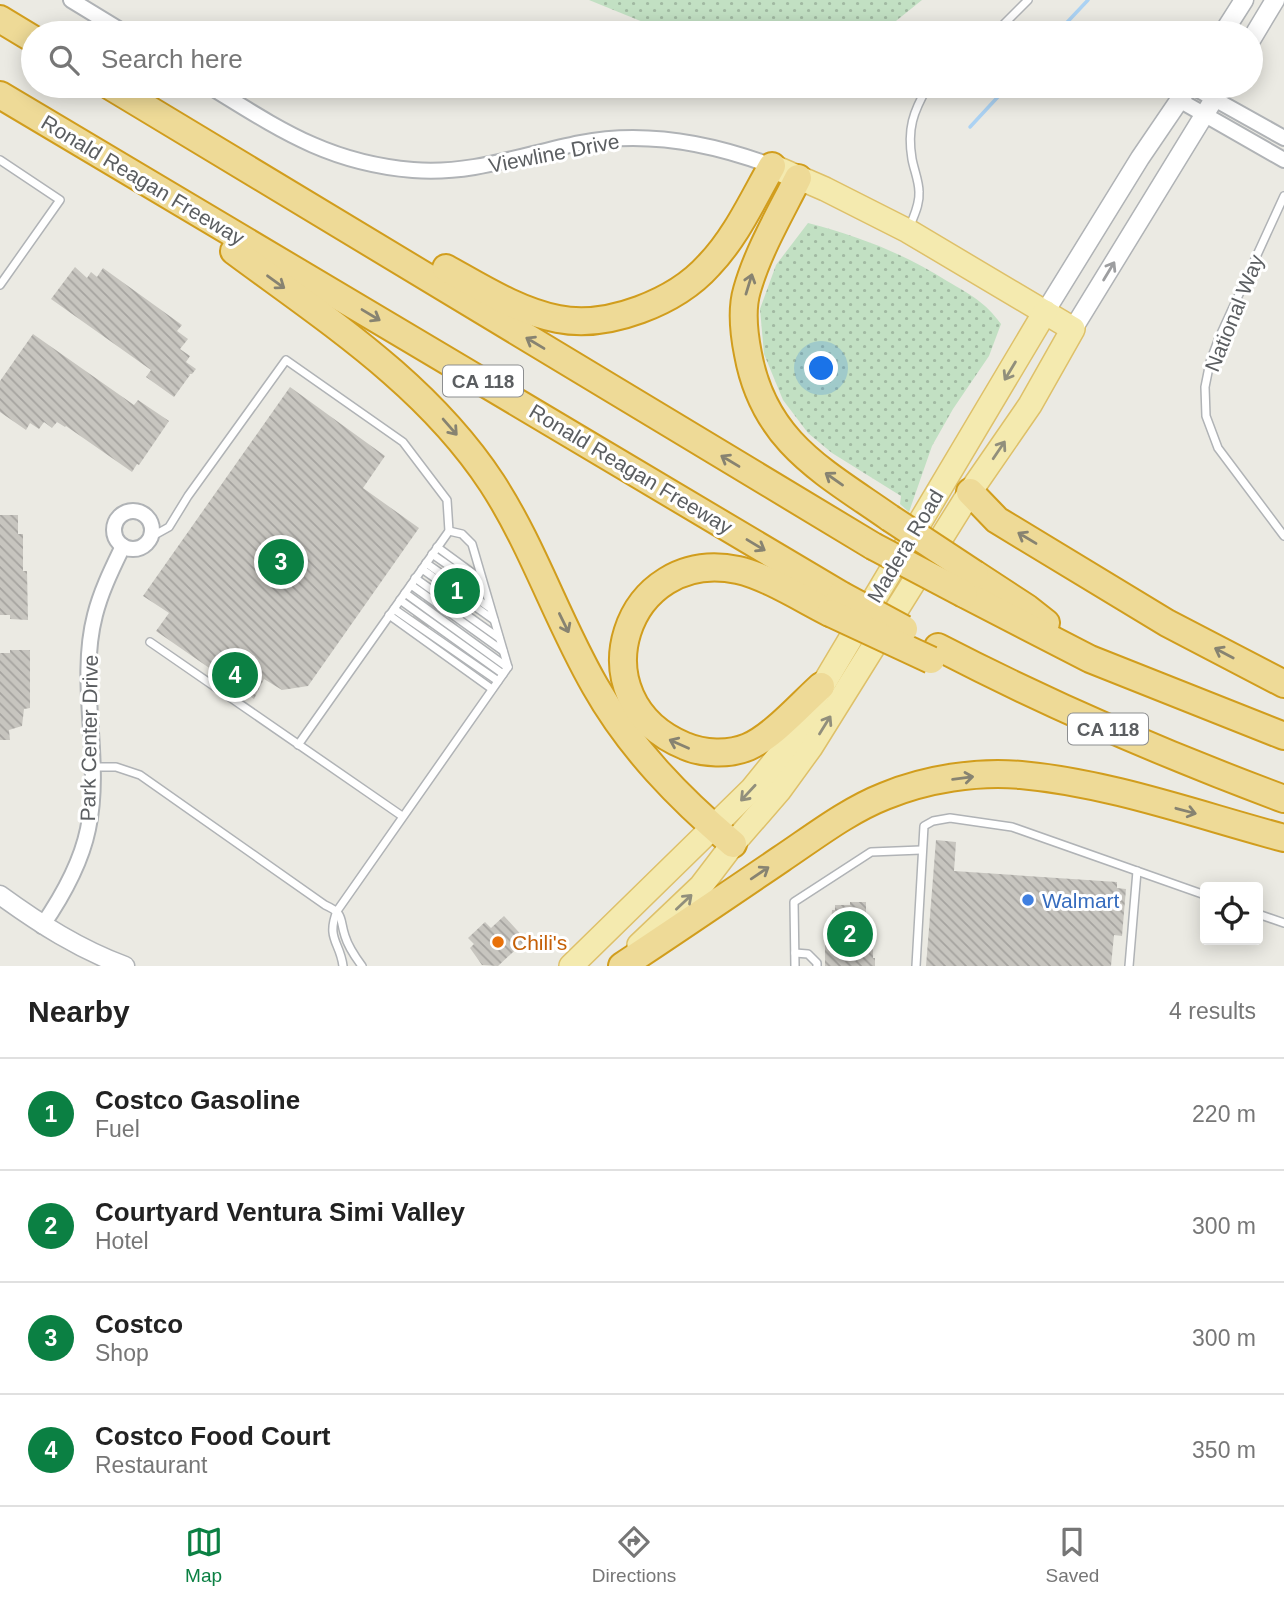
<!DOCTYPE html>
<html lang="en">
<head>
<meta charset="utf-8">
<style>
  :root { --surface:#fff; --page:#f2f2f2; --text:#222; --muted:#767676; --line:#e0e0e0; --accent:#0b8043 }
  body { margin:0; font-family:Helvetica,sans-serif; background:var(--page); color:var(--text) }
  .controls { position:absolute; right:21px; bottom:21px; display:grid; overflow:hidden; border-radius:7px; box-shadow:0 4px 18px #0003 }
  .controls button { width:63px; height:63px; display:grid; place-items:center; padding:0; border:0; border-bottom:2px solid var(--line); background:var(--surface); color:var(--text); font:35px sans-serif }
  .you { position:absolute; left:822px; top:369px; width:24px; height:24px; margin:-18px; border:5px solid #fff; border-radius:50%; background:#1a73e8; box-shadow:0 0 0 10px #1a73e833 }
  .badge { display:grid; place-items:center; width:46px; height:46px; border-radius:50%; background:var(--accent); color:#fff; font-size:23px; font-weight:700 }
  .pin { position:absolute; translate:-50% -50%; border:4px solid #fff; box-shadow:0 2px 7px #0006 }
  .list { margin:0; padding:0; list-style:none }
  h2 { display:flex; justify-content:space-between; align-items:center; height:91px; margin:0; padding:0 28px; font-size:30px }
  h2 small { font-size:23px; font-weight:400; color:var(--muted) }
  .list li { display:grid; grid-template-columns:46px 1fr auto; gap:21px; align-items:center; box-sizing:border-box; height:112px; padding:0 28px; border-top:2px solid var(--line) }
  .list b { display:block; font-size:26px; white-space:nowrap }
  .list p { margin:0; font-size:23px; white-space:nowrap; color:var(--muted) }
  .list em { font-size:23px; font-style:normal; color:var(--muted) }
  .icon { flex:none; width:38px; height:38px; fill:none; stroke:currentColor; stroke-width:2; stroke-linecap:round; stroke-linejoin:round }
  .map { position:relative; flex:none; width:1284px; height:966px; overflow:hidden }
  .search { position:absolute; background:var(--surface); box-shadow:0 4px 18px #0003; left:21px; right:21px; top:21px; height:77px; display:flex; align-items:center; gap:18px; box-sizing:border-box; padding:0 24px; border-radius:38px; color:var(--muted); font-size:26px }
  .sheet { height:539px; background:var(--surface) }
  nav { display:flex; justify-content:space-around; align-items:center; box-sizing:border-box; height:98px; border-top:2px solid var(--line); background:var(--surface); font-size:19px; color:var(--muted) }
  nav a { display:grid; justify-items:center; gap:4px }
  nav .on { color:var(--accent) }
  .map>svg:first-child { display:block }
  .grass { fill:url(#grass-dots) }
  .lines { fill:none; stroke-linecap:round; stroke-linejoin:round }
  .stream { stroke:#abd2f3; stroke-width:3.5 }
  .building { fill:url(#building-back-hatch) }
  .service-casing { stroke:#b0b3b6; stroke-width:10 }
  .minor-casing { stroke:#b0b3b6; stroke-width:18 }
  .tertiary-casing { stroke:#b0b3b6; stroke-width:21 }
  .primary-casing { stroke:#dec069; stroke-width:26 }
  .motorway-casing { stroke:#d19d1d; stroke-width:30 }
  .service { stroke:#fff; stroke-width:7 }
  .minor { stroke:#fff; stroke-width:14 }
  .tertiary { stroke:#fff; stroke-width:18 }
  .primary { stroke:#f4eaaf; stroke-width:23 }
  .motorway { stroke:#eeda97; stroke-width:26 }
  .motorway-bridge-casing { stroke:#d19d1d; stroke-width:30; stroke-linecap:butt }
  .motorway-bridge { stroke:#eeda97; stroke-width:26 }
  .oneway { stroke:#9d9ea0 }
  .oneway2 { stroke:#878371 }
  .oneway3 { stroke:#918f7c }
  .shop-dot { fill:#3f7fe0; stroke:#fff; stroke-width:2.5 }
  .food-dot { fill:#e8710a; stroke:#fff; stroke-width:2.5 }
  .labels { text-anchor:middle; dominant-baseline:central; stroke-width:6; stroke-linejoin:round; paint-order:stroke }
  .shield { fill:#fff; stroke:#8c8e90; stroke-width:2 }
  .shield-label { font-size:19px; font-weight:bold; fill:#5b5e61 }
  .street-label { font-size:21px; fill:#5b5e61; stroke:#fff }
  .shop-label { font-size:21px; fill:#366cbe; stroke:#fff; text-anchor:start }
  .food-label { font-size:21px; fill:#c56008; stroke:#fff; text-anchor:start }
</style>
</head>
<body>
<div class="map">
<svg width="1284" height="966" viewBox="0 0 1284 966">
  <defs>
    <pattern id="grass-dots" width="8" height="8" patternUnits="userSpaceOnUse" patternTransform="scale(1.75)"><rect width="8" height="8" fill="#c2e0c3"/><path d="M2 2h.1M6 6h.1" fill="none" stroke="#a1b9a2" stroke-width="1.8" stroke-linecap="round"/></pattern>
    <pattern id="building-back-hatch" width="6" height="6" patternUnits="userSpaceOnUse" patternTransform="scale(1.75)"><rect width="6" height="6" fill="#c7c5bf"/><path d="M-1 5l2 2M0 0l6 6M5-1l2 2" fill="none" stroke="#a5a39f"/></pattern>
  </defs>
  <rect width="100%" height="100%" fill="#ebeae3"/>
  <g class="grass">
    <polygon points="589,0 922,0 881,33 670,33"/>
    <path d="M808 223C858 236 903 253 947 281 971 295 985 302 1001 324L989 356 953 409 932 446 909 512 900 504 901 496 832 453 808 433 783 400 764 354 760 309 776 265Z"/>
  </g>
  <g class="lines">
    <g class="stream">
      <polyline points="1057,33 1088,0"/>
      <polyline points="970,127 1008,86"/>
    </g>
  </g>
  <g class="building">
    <polygon points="75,267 87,278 91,272 97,277 103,268 182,325 177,331 188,339 180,349 190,356 186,362 196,369 192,374 189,374 190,375 174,397 146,377 151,370 51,299"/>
    <polygon points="33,334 134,405 138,400 169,421 139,465 137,464 132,472 66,426 65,427 57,422 52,428 44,422 39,429 30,423 26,430 0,412 0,381"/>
    <polygon points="290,387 385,456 363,488 419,528 308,686 282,690 264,679 254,699 156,631 169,613 143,596"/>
    <polygon points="0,515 18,515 18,534 23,534 23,571 27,571 28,620 10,619 10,615 0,615"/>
    <polygon points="455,556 471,567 420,640 404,629"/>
    <polygon points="10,650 30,650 30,708 24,709 22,726 9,730 10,740 0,740 0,653 10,653"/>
    <polygon points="936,840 956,842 954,871 1117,882 1117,888 1126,889 1122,936 1114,935 1111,966 926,966"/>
    <polygon points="850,902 866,902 866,918 870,918 870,942 873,942 873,958 875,958 875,966 825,966 825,945 830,942 832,910 835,910 835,905 850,905"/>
    <polygon points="504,916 526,940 498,966 482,965 470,948 474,944 468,938 485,922 491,928"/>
  </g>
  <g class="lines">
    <g class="service-casing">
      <g id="service">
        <polyline points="995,33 1028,0"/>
        <polyline points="0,160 60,200 0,285"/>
        <polyline points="1284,196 1219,338 1210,362 1205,387 1206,416 1218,448 1284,536"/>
        <path d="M909 229C913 217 920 205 919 192 919 181 914 170 912 159 907 129 913 112 928 86"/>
        <polyline points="449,531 462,534 472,544 508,667"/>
        <polyline points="151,537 169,527 188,496 286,360 403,442 447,500 449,531 298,745"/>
        <polyline points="437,547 482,580"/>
        <polyline points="432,554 485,591"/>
        <polyline points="426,563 490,608"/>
        <polyline points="422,569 494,620"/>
        <polyline points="415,578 499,638"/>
        <polyline points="411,585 503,651"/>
        <polyline points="405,593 507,667"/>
        <polyline points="400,600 503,674"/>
        <polyline points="394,609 498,681"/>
        <polyline points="389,615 492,689"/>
        <polyline points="150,642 402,816"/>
        <path d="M92 767H116L140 775 325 905C345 914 339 918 345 936 348 946 356 958 362 966"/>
        <polyline points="1258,914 1284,923"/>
        <polyline points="795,953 808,954 817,963 817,966"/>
        <path d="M343 966C340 942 326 939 337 911L508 667"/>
        <polyline points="795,966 794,902 871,852 921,850"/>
        <polyline points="916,966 924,826 933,821 950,818 1012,827 1205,895"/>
        <polyline points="1129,966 1137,871"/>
      </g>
    </g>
    <g class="minor-casing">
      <g id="minor">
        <polyline points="71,0 125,33"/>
        <path d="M209 86C279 129 328 163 413 170 472 175 524 154 580 143 646 130 711 143 772 166"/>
        <polyline points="1191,86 1284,138"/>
        <polyline points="1179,100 1284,160"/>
        <circle cx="133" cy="530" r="19"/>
        <path d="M42 926C62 897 81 863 88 829 103 760 77 684 95 615 101 591 112 569 123 546"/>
      </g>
    </g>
    <g class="tertiary-casing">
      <g id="tertiary">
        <polyline points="1223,33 1244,0"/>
        <polyline points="1251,40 1275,0"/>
        <polyline points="1045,312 1140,158 1189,86"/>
        <polyline points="1073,329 1222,86"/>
        <path d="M0 895C40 924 79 949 125 966"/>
      </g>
    </g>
    <g class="primary-casing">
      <g id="primary">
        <polyline points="639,945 701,886 733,844 779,791 811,747 970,492 1030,405 1073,329 908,231 825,189 772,166"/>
        <polyline points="571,966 752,789 786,747 1045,312"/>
      </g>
    </g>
    <g class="motorway-casing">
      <g id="motorway">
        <polyline points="0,19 33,39"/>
        <polyline points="110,86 873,546"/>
        <polyline points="0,95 841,595"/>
        <path d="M798 178C780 214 758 251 747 290 741 310 744 334 748 354 764 442 823 471 890 518"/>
        <path d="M234 251C327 320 427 384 492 483 533 546 557 620 595 686 630 748 679 798 733 844"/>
        <path d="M446 268C482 288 518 311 558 319 608 329 676 302 709 265 736 237 753 199 772 166"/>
        <polyline points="970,492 997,520 1167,623 1284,684"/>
        <polyline points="975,574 1027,608 1046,623"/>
        <polyline points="964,594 1090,659 1284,736"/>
        <path d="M938 647C1050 705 1166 755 1284 799"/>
        <path d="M821 686C800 705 773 736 748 747 729 755 703 754 685 746 574 700 625 546 738 570 766 576 804 600 830 613"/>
        <path d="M622 966C675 931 728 895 781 859 814 837 847 811 885 796 926 779 977 771 1021 775 1110 783 1198 815 1284 838"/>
      </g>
    </g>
    <use href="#service" class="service"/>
    <use href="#minor" class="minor"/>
    <use href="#tertiary" class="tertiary"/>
    <use href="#primary" class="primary"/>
    <use href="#motorway" class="motorway"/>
    <g class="motorway-bridge-casing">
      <g id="motorway-bridge">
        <polyline points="890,518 975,574"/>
        <polyline points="873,546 964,594"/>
        <polyline points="841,595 904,629"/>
        <polyline points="830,613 931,660"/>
      </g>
    </g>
    <use href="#motorway-bridge" class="motorway-bridge"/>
  </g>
  <defs><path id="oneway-shaft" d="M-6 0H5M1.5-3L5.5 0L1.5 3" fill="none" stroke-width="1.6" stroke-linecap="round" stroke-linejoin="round" transform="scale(1.75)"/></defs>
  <use class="oneway" href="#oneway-shaft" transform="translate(1109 271) rotate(-59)"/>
  <g class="oneway2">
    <use href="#oneway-shaft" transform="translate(276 282) rotate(36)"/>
    <use href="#oneway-shaft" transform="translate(749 284) rotate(-73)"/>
    <use href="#oneway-shaft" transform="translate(371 315) rotate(31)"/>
    <use href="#oneway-shaft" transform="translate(535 343) rotate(-149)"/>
    <use href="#oneway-shaft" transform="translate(450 427) rotate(49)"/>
    <use href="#oneway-shaft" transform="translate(730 461) rotate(-149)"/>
    <use href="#oneway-shaft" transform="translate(834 479) rotate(-145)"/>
    <use href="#oneway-shaft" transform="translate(1027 538) rotate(-149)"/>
    <use href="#oneway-shaft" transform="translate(756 545) rotate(31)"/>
    <use href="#oneway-shaft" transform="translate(564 623) rotate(64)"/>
    <use href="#oneway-shaft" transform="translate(1224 653) rotate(-152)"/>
    <use href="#oneway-shaft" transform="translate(679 744) rotate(-156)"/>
    <use href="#oneway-shaft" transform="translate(963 778) rotate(-7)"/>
    <use href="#oneway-shaft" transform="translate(1186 811) rotate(15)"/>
    <use href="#oneway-shaft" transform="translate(760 873) rotate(-34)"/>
  </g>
  <g class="oneway3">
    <use href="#oneway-shaft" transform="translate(1010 371) rotate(121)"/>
    <use href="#oneway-shaft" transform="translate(999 450) rotate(-56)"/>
    <use href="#oneway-shaft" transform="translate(825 725) rotate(-58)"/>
    <use href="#oneway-shaft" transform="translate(748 793) rotate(133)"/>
    <use href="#oneway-shaft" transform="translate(684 902) rotate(-43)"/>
  </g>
  <circle class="shop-dot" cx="1028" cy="900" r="7"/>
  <circle class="food-dot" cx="498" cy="942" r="7"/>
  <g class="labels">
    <g class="shield">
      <rect x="443" y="365.5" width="80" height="31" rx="5"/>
      <rect x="1068" y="713.5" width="80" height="31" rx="5"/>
    </g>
    <g class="shield-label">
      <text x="483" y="381">CA 118</text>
      <text x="1108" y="729">CA 118</text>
    </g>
    <g class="street-label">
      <text transform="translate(554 153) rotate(-11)">Viewline Drive</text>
      <text transform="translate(143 180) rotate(31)">Ronald Reagan Freeway</text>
      <text transform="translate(1234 313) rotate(-68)">National Way</text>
      <text transform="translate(631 469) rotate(31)">Ronald Reagan Freeway</text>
      <text transform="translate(905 546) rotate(-59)">Madera Road</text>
      <text transform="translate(89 738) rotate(-89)">Park Center Drive</text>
    </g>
    <g class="shop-label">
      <text x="1042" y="900">Walmart</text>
    </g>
    <g class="food-label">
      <text x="512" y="942">Chili's</text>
    </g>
  </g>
</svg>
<div class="controls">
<button><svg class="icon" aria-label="locate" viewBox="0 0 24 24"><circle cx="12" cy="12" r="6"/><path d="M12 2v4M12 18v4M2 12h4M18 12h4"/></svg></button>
</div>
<div class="you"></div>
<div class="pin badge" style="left:457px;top:591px">1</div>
<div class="pin badge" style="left:850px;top:934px">2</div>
<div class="pin badge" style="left:281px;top:562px">3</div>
<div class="pin badge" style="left:235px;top:675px">4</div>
<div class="search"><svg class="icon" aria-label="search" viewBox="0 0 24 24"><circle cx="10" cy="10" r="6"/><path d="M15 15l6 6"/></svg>Search here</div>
</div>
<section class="sheet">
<h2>Nearby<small>4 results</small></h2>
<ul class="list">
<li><span class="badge">1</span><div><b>Costco Gasoline</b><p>Fuel</p></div><em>220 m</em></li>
<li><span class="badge">2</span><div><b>Courtyard Ventura Simi Valley</b><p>Hotel</p></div><em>300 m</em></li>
<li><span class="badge">3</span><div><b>Costco</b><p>Shop</p></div><em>300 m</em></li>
<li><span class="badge">4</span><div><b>Costco Food Court</b><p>Restaurant</p></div><em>350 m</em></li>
</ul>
</section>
<nav>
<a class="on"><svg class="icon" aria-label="map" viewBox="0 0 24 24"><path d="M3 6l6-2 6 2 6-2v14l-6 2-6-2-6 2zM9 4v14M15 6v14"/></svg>Map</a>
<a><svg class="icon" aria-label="directions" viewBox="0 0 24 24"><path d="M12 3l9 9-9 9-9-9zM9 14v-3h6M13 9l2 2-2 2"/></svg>Directions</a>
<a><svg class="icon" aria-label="saved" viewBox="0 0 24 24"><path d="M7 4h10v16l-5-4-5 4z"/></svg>Saved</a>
</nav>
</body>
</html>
